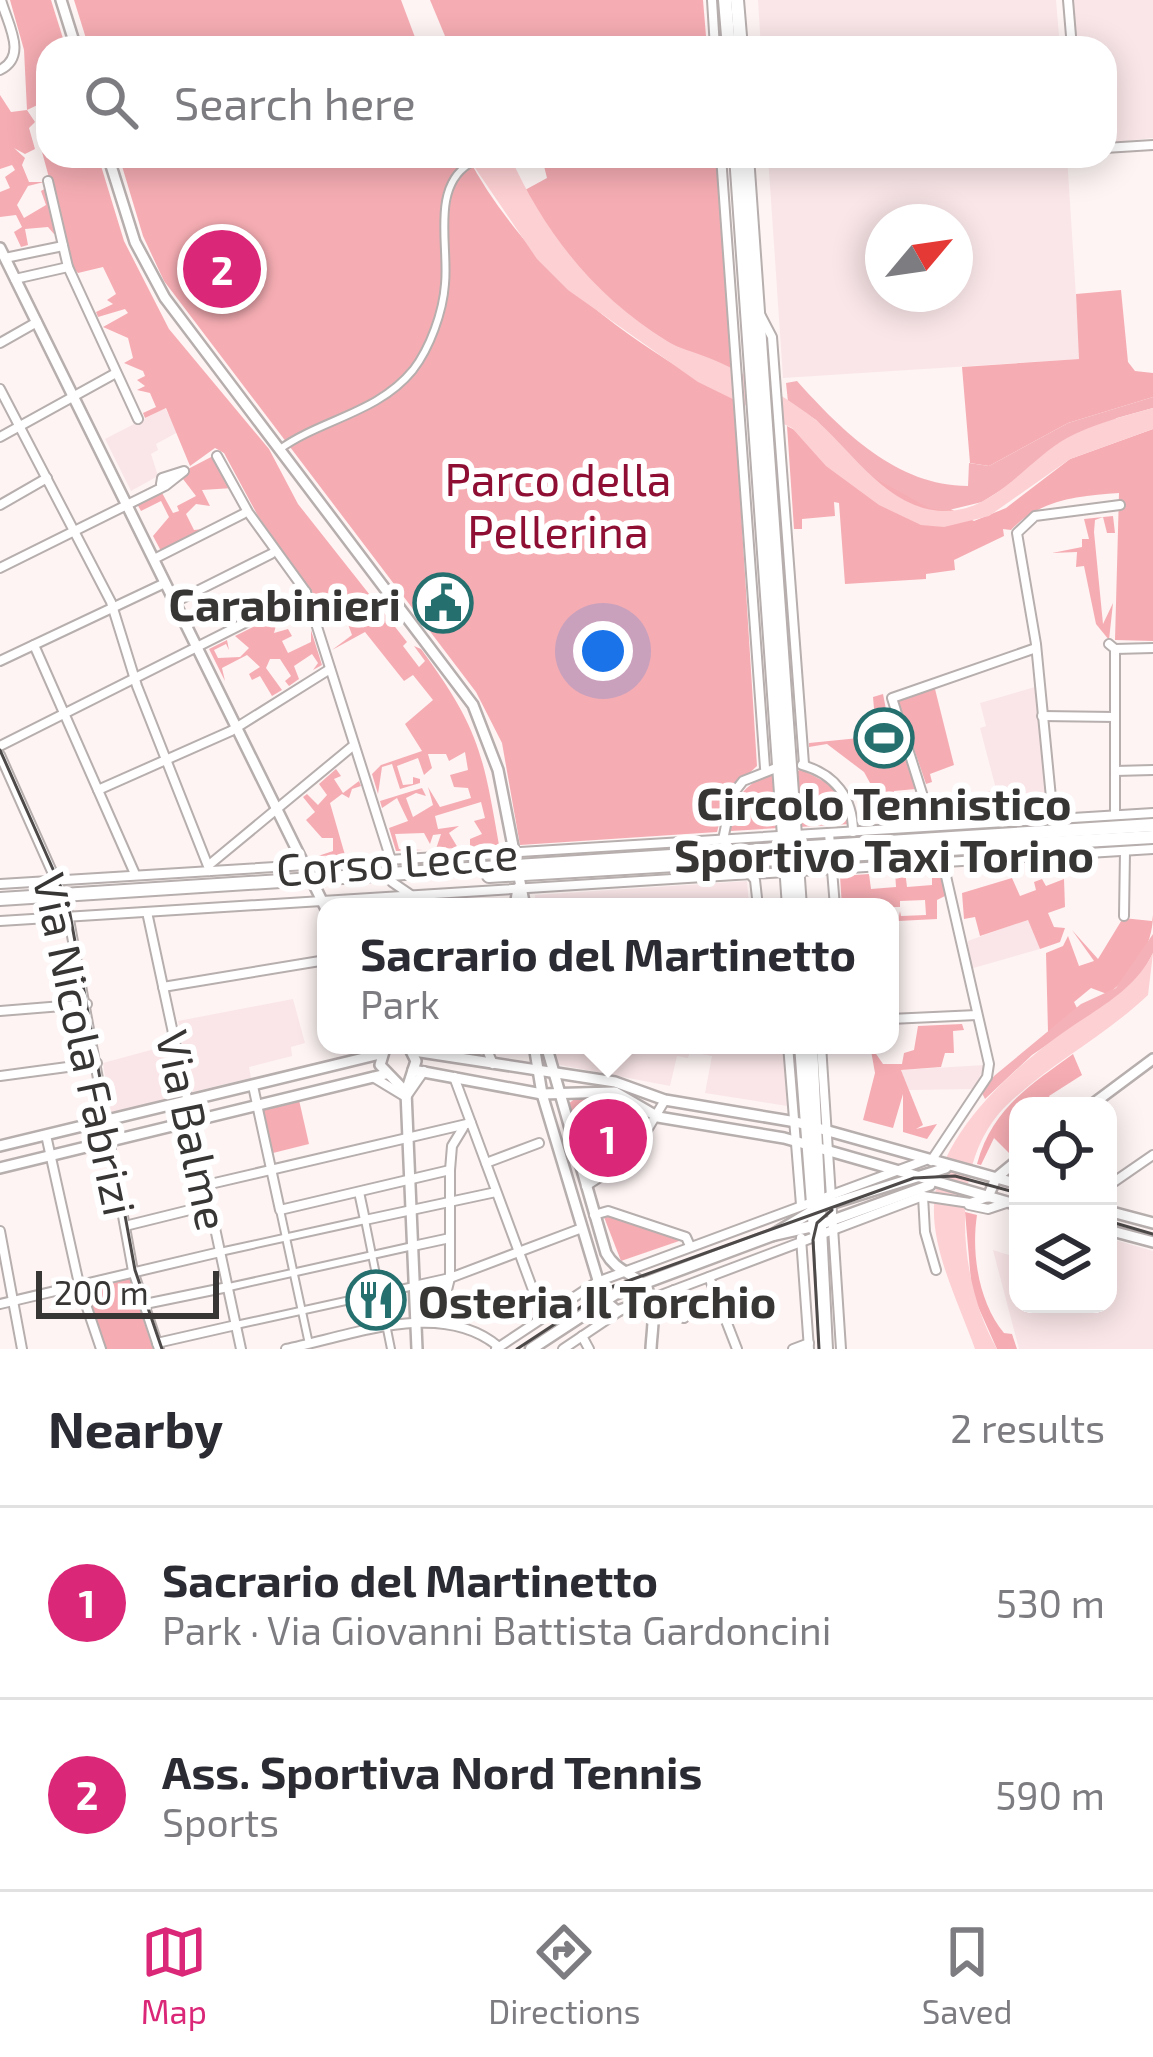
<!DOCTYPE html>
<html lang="en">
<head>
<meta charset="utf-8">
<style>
  :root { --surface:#fff; --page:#f2f2f3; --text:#2b2b33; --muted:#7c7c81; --line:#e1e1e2; --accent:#db2777 }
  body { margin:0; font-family:"Exo 2",sans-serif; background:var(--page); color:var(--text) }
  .controls { position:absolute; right:36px; bottom:36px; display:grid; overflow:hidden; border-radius:24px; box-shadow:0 6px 30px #0003 }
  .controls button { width:108px; height:108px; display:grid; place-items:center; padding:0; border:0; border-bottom:3px solid var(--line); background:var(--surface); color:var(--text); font:60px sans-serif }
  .compass { position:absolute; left:865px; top:204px; width:108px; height:108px; border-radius:50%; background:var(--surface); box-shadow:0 6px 30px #0003; rotate:61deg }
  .scale { position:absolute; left:36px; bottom:30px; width:183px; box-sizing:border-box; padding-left:12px; border:6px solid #383535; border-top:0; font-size:33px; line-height:42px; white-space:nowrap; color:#383535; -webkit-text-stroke:9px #fff; paint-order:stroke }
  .you { position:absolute; left:603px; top:651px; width:42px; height:42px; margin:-30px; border:9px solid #fff; border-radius:50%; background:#1a73e8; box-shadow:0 0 0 18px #1a73e833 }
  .badge { display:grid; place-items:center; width:78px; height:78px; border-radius:50%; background:var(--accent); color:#fff; font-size:39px; font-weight:700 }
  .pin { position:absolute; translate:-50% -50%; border:6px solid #fff; box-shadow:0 3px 12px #0006 }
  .popup { position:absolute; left:317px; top:898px; width:582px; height:156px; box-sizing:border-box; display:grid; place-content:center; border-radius:24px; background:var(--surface); filter:drop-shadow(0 3px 9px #0005); font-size:39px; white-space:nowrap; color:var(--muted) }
  .popup b { font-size:45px; color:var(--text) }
  .popup::after { content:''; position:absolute; left:50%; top:100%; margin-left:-24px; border:24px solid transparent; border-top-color:var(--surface) }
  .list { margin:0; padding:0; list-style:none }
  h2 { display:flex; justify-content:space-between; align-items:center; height:156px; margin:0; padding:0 48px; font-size:51px }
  h2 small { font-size:39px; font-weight:400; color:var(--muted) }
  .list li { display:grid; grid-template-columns:78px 1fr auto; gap:36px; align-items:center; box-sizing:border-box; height:192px; padding:0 48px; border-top:3px solid var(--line) }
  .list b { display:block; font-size:45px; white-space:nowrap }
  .list p { margin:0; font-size:39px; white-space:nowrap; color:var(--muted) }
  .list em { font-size:39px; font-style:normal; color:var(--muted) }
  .icon { flex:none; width:66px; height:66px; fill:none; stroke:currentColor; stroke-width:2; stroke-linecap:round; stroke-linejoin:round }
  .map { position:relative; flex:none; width:1153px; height:1349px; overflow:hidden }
  .search { position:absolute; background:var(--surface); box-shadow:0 6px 30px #0003; left:36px; right:36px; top:36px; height:132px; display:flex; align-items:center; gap:30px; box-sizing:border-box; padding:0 42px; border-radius:36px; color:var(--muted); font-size:45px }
  .sheet { height:540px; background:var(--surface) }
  nav { display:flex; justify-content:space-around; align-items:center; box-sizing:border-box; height:168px; border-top:3px solid var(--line); background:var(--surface); font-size:33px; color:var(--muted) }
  nav a { display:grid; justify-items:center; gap:6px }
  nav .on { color:var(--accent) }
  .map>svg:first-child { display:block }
  .built { fill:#fae6e8; fill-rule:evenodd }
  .green { fill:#f5adb3 }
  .forest { fill:#f4b2b8 }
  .water { fill:#fdd0d3 }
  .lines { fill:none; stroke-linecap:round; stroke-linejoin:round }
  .pedestrian-casing { stroke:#b7aeae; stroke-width:10 }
  .minor-casing { stroke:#b7aeae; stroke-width:12 }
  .tertiary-casing { stroke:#b7aeae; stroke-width:14 }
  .secondary-casing { stroke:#b7aeae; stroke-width:15 }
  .primary-casing { stroke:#b7aeae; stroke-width:16 }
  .pedestrian { stroke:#fff; stroke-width:6 }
  .minor { stroke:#fff; stroke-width:8 }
  .tertiary { stroke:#fff; stroke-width:9 }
  .secondary { stroke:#fff; stroke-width:10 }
  .primary { stroke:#fff; stroke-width:12 }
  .tram { stroke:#4d4949; stroke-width:3 }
  .labels { text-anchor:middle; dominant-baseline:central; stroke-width:12; stroke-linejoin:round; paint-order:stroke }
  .park-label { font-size:45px; fill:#8e0f33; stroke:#fff }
  .poi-label { font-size:45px; font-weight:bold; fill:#383535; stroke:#fff; text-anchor:end }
  .street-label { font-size:45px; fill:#383535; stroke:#fff }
</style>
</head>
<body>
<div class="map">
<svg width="1153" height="1349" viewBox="0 0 1153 1349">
  <rect width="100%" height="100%" fill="#fef4f4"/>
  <g class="built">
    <polygon points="758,0 1056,0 1060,48 761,48"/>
    <polygon points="1072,0 1153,0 1153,138 1105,143 1105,48 1076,48"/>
    <path d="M768 156H1067L1080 359 783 378ZM883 222H955V294H883Z"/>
    <polygon points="165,408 178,432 156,444 158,450 151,454 158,476 131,491 105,439"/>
    <polygon points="1035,687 1048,811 934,818 928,802 947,796 950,804 996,789 980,728 986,726 980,703"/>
    <polygon points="747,881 749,907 536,907 535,895"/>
    <polygon points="1028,919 1040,949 970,969 968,941"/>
    <polygon points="293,999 305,1043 291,1047 292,1056 249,1067 251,1078 192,1092 178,1021"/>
    <polygon points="169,1045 180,1095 111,1113 103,1063"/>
    <polygon points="552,1045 783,1045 787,1106 705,1093 712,1056 690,1052 688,1058 677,1056 670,1086 555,1064"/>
    <polygon points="985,1065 974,1089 909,1090 901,1070"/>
    <polygon points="1108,1238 1153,1251 1153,1349 1019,1349 993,1250 1018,1258 1018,1304 1108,1304"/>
  </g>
  <g class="green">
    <polygon points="10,0 51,0 66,48 48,48 48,100 27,110 35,122 29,128 35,149 25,154 14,148 25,158 22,165 29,182 44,182 28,186 17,205 24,218 46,205 41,191 46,188 57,230 54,234 48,227 25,229 28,245 21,247 14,232 22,227 16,215 0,217 0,192 10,188 5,177 15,170 12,165 0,169 0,95 11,112 27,110 24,50"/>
    <polygon points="74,0 401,0 419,48 89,48"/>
    <polygon points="430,0 703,0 707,48 450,48"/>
    <path d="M48 129V156H98L124 241 169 329 269 449 298 504 407 642 403 646 419 667 425 661 414 646 421 649C479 728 483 753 499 845L470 847V839L482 834 474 821 485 818 481 802 435 816 438 829 459 826 449 833 458 848 436 849 441 834 433 835 430 844 424 833 395 834 399 849 423 850 396 851 389 828 408 821 397 798 382 808 380 801 422 788 426 796 416 793 406 798 413 817 433 805 428 787 440 807 471 798 468 788 454 787 450 775 468 770 465 752 449 761 446 754H428L432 768 424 775 418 758 397 766 403 785 413 784V777L420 779V783L400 789 392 764 382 767 378 794 372 774 381 765 422 751 405 724 433 700 413 675 404 681 365 632 332 650 352 635 342 608 321 616 320 611 334 605 332 597 315 596 258 516 224 453 215 448 190 466 166 408 145 418 143 413 156 407 150 393 137 390 145 386 137 380 145 376 143 371 124 363 133 358 128 338 103 327 128 313 125 309 98 317 96 312 113 304 107 300 116 294 103 267 78 273 74 269 39 141Z"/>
    <path d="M119 156H467C528 269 623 339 734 399L757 766 727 794 717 832 520 845 502 743 476 692 164 281 143 236Z"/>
    <path d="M529 156H716L731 369C712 358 690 354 671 344 617 316 550 245 525 190L547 178 544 166Z"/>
    <polygon points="1121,290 1128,362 1135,371 1153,373 1153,397 1068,423 989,466 970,463 962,367 1079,359 1076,294"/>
    <path d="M787 426 974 521 1006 508 1070 459 1153 429V641L1115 640 1119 493C1079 496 1040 499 1011 530L1003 529 1004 536 954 560 955 570 926 574V579L845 584 839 503 834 502 835 516 802 519V529H794Z"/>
    <polygon points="213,456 233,488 202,490 210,506 196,504 186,514 194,530 203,529 161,551 153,536 169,517 161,501 141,511 137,504 161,491 173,513 179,511 177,506 196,496 183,479 188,469"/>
    <polygon points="1113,516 1115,533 1107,533 1103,517 1095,520 1094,532 1103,624 1113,603 1109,640 1096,624 1084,566 1076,567 1077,552 1052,553 1082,547 1082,539 1089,539 1084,519"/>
    <polygon points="279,614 274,633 288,629 292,636 282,641 288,653 311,642 311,630 322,665 313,670 318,663 312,654 294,666 299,679 289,686 285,681 291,676 280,659 270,659 266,668 282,690 272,696 260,676 252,680 249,674 260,667 247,655 222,668 225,681 209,649 227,640 229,650 226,644 214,650 218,658 240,657 249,648 235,636"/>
    <polygon points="934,685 954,765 930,774 932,782 926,784 897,699"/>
    <polygon points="883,694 893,745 900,743 916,789 894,791 891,821 864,772 827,744 809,747 809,743 859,738 860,718 866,717 868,728 876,732 873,697"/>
    <polygon points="336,769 341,776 334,779 343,793 359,781 361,786 352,789 349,798 342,794 330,803 345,855 318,856 333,851 333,838 322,838 306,820 315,812 303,797 307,794 318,805 327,795 319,784"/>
    <polygon points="801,769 836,788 850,824 799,827 795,773"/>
    <path d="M773 772 779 828 731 831C731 799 745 784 773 772Z"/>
    <polygon points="905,871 907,887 932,885 932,875 942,874 947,895 937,900 937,919 898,921 900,911 901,916 926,915 925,900 900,901 900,907 890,907 889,902 842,907 840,876 869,874 871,889 896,887 895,872"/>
    <polygon points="1012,878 1020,896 1036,890 1034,882 1042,879 1046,886 1064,879 1065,907 1048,913 1054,927 1065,928 1060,942 1040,949 1028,920 980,936 975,917 964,919 962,893"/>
    <path d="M1153 915C1153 946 1133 977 1107 994L1091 988 1074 1002 1079 1012 1048 1032 1046 953 1063 946 1068 936 1079 966 1094 961 1072 930 1098 959 1123 918 1152 921Z"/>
    <polygon points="962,1024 964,1030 953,1031 954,1053 945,1053 941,1067 901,1070 923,1125 916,1129 937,1124 927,1139 903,1132 903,1094 893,1128 863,1120 875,1073 870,1045 883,1064 902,1064 904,1053 914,1050 918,1026"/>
    <path d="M1073 1054 1082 1075 1049 1096 1055 1106H1018V1153L1013 1157 994 1138 981 1165 977 1164C992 1109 1029 1086 1073 1054Z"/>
    <polygon points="580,1095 613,1097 649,1120 616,1163 590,1178 568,1104"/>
    <polygon points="299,1100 309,1144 269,1154 260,1110"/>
    <path d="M965 1212 977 1215C971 1254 979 1303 1004 1333L1012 1334 1017 1349H997L972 1293Z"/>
    <polygon points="609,1215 681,1239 682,1240 621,1261 604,1217"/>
    <polygon points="129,1276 153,1349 105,1349 85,1287"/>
  </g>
  <g class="forest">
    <path d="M797 381C842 431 897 486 968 486L969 463 989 466 1068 423 1153 397V408L1117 418 982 502 945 511 929 508 866 473 816 420 788 402 786 383Z"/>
    <polygon points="1153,934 1153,953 1143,972 1122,994 1032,1055 985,1099 982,1093 994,1076 1081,1004 1116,988"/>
  </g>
  <g class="water">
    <path d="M467 156H510C544 232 594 296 667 341 679 349 695 352 709 358 743 372 783 395 812 417 851 448 885 509 943 511 995 512 1026 461 1067 438 1093 424 1125 416 1153 408V429L1070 459 989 516 944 527 921 525 879 505 826 466 792 428 698 382 568 290 537 259Z"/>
    <path d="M1153 953 1148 995C1105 1036 1051 1063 1008 1104 946 1162 959 1283 997 1349H975C960 1306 932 1252 934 1206 936 1136 1012 1069 1064 1032 1098 1008 1134 991 1153 953Z"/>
  </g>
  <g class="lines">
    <g class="pedestrian-casing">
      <g id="pedestrian">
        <path d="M280 449C322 419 378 413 413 370 430 348 443 312 445 284 449 246 431 188 469 164"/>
        <polyline points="280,1210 309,1344"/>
        <polyline points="220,1252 365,1220 391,1349"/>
        <polyline points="229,1287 413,1246"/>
        <polyline points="236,1325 414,1286"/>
      </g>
    </g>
    <g class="minor-casing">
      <g id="minor">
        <polyline points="712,0 715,48"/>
        <polyline points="1068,0 1072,48"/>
        <path d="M0 70C28 56 8 25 1 0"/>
        <polyline points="1105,148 1153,145"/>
        <polyline points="721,156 765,768"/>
        <polyline points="48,181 68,267 138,419"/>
        <polyline points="5,258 63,246"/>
        <polyline points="15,279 68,267"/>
        <polyline points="760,314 772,337 804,764"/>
        <polyline points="0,343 37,322"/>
        <polyline points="0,389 111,602 137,686 210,871"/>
        <polyline points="0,437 116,373"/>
        <polyline points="217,456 248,512 306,592 391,860"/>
        <polyline points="0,505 47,478"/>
        <polyline points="154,559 243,514"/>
        <polyline points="0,568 165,486 184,471 162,478 161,484"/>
        <polyline points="175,602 271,554"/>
        <polyline points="1109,644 1115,649 1153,648"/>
        <polyline points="34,645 135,874"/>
        <polyline points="1115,649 1115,815"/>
        <polyline points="0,661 165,583"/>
        <polyline points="1042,716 1115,717"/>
        <polyline points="0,746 306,592"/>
        <polyline points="0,755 66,903 133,1271 159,1349"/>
        <path d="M802 765C835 774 853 798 853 832"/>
        <polyline points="1115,771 1153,770"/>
        <polyline points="98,790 231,731 330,669"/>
        <polyline points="1053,818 1036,644 1017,533 1035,516 1120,505"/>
        <polyline points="932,825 892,698 1036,648"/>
        <polyline points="829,833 835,907"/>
        <polyline points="209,865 354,745"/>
        <polyline points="392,882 411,895"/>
        <polyline points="0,884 1153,813"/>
        <polyline points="758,907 755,880 723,840 732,795 743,781 781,766"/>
        <polyline points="147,912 241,1349"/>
        <polyline points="1124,916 1125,851"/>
        <polyline points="0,921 1153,849"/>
        <polyline points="163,987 326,960"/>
        <polyline points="0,1011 87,1004"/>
        <polyline points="890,1019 977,1015"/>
        <polyline points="485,1045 493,1064"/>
        <polyline points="788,1045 801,1205"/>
        <polyline points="821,1045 841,1349"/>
        <polyline points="0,1076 97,1063"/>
        <polyline points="373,1077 406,1097 424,1071"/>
        <polyline points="454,1077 543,1317"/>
        <polyline points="253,1086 280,1210 450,1170 450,1278 439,1322"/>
        <polyline points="46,1135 79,1284 101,1349"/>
        <polyline points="931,1161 987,1077 989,1064 943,863"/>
        <polyline points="486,1163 539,1143"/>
        <polyline points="450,1170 452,1146 463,1128"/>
        <polyline points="206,1185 471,1123"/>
        <polyline points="586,1186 631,1157 665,1100"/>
        <polyline points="1108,1186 1153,1155"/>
        <polyline points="359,1192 365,1220 496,1192"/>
        <polyline points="923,1196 925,1232 936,1270"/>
        <polyline points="969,1205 988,1209 1006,1203"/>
        <polyline points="594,1215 608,1211 686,1237 690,1246"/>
        <polyline points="125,1226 210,1205"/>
        <polyline points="0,1231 22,1349"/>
        <polyline points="801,1238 809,1349"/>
        <polyline points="413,1246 450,1238"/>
        <polyline points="709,1277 737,1349"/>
        <polyline points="414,1286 450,1278 582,1228"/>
        <polyline points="674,1290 684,1318"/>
        <polyline points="653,1298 923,1196 970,1203 988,1197"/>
        <polyline points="0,1304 220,1252"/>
        <polyline points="145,1304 228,1287"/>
        <polyline points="582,1336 589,1349"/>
        <polyline points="157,1343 236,1325"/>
        <path d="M286 1349C350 1336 442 1298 499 1347"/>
        <polyline points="496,1349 597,1282 926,1160"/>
        <polyline points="563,1349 621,1310"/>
        <polyline points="793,1349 809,1343"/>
      </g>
    </g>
    <g class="tertiary-casing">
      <g id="tertiary">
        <polyline points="61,0 76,48"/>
        <polyline points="108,156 135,242 165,298 473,705 498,770 525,907"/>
        <polyline points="0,248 326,909"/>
        <polyline points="515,907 518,888"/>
        <polyline points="386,1045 380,1065 406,1092"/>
        <polyline points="408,1045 416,1061 406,1092 417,1349"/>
        <polyline points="534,1045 542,1094 604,1300 617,1311 653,1298"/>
        <path d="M546 1045 606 1253C613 1266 623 1270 635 1278 661 1293 652 1324 651 1349"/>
        <polyline points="414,1051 615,1082 665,1100 796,1122 1018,1184"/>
        <polyline points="413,1070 542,1094 615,1092 658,1117 784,1138 1018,1205"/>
        <polyline points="1090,1106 1153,1059"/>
        <polyline points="0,1146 380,1054"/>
        <polyline points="0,1168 386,1074"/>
        <polyline points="988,1197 996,1178 1018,1160"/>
        <polyline points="820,1207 946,1168"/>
        <polyline points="1108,1211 1153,1223"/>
        <polyline points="822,1224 930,1185"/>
        <polyline points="1108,1230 1153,1242"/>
      </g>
    </g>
    <g class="secondary-casing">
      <g id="secondary">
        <polyline points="773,1235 816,1209"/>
        <polyline points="531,1349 615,1294 773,1235 822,1224"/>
      </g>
    </g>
    <g class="primary-casing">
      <g id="primary">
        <polyline points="725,0 729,48"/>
        <polyline points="737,0 741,48"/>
        <polyline points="736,156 789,907"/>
        <polyline points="747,156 800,907"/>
        <polyline points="489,876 1153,837"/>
        <polyline points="0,899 1153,825"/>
        <polyline points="801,1045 815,1230"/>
        <polyline points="811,1045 826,1349"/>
      </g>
    </g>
    <use href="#pedestrian" class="pedestrian"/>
    <use href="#minor" class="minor"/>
    <use href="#tertiary" class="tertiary"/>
    <use href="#secondary" class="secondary"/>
    <use href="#primary" class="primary"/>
    <g class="tram">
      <polyline points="0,750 68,903 135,1270 162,1349"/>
      <polyline points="1108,1221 1153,1234"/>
      <polyline points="517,1349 611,1287 914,1178 955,1176 1018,1193"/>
      <polyline points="819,1349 813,1240 817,1223 832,1210"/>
    </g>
  </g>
  <defs>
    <g id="civic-ring" transform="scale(3)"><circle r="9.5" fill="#fff" stroke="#25706f" stroke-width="1.5"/><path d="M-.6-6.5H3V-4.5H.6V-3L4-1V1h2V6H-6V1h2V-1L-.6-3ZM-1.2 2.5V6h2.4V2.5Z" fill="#25706f"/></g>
    <g id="stadium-ring" transform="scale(3)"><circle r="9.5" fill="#fff" stroke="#25706f" stroke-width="1.5"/><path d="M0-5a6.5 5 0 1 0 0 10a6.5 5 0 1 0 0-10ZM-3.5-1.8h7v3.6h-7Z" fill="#25706f"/></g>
    <g id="restaurant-ring" transform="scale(3)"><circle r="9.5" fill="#fff" stroke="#25706f" stroke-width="1.5"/><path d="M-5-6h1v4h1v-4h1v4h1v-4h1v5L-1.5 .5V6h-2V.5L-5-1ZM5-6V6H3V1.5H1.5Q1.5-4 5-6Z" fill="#25706f"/></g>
  </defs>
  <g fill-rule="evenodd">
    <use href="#civic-ring" x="443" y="603"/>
    <use href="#stadium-ring" x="884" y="738"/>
    <use href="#restaurant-ring" x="376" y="1300"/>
  </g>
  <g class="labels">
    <g class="park-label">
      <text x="558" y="478">Parco della<tspan x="558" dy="52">Pellerina</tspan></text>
    </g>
    <g class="poi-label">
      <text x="401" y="603">Carabinieri</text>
      <text x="884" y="802" text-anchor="middle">Circolo Tennistico<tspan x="884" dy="52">Sportivo Taxi Torino</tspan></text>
      <text x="418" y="1300" text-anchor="start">Osteria Il Torchio</text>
    </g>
    <g class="street-label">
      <text transform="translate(397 860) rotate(-4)">Corso Lecce</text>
      <text transform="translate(86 1044) rotate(78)">Via Nicola Fabrizi</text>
      <text transform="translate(194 1130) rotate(78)">Via Balme</text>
    </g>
  </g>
</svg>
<div class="controls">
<button><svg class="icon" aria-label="locate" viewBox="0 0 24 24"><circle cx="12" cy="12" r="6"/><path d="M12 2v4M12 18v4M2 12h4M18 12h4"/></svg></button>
<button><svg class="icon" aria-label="layers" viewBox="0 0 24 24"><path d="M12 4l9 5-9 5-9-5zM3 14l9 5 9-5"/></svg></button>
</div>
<svg class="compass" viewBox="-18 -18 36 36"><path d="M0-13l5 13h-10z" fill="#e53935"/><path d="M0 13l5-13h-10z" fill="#7c7c81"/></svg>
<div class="scale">200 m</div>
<div class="you"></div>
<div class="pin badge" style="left:608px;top:1138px">1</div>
<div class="popup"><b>Sacrario del Martinetto</b>Park</div>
<div class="pin badge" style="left:222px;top:269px">2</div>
<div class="search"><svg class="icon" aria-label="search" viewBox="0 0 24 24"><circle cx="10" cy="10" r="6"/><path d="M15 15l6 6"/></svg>Search here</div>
</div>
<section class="sheet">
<h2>Nearby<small>2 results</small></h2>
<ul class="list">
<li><span class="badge">1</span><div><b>Sacrario del Martinetto</b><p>Park · Via Giovanni Battista Gardoncini</p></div><em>530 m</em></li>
<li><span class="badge">2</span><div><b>Ass. Sportiva Nord Tennis</b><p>Sports</p></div><em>590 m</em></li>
</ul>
</section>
<nav>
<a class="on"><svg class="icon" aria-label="map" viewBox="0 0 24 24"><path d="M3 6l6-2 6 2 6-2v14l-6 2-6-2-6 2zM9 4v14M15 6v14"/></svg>Map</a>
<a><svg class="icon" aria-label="directions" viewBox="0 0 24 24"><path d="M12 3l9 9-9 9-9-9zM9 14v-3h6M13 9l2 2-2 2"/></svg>Directions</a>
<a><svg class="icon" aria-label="saved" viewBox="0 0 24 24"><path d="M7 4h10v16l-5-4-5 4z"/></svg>Saved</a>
</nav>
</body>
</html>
